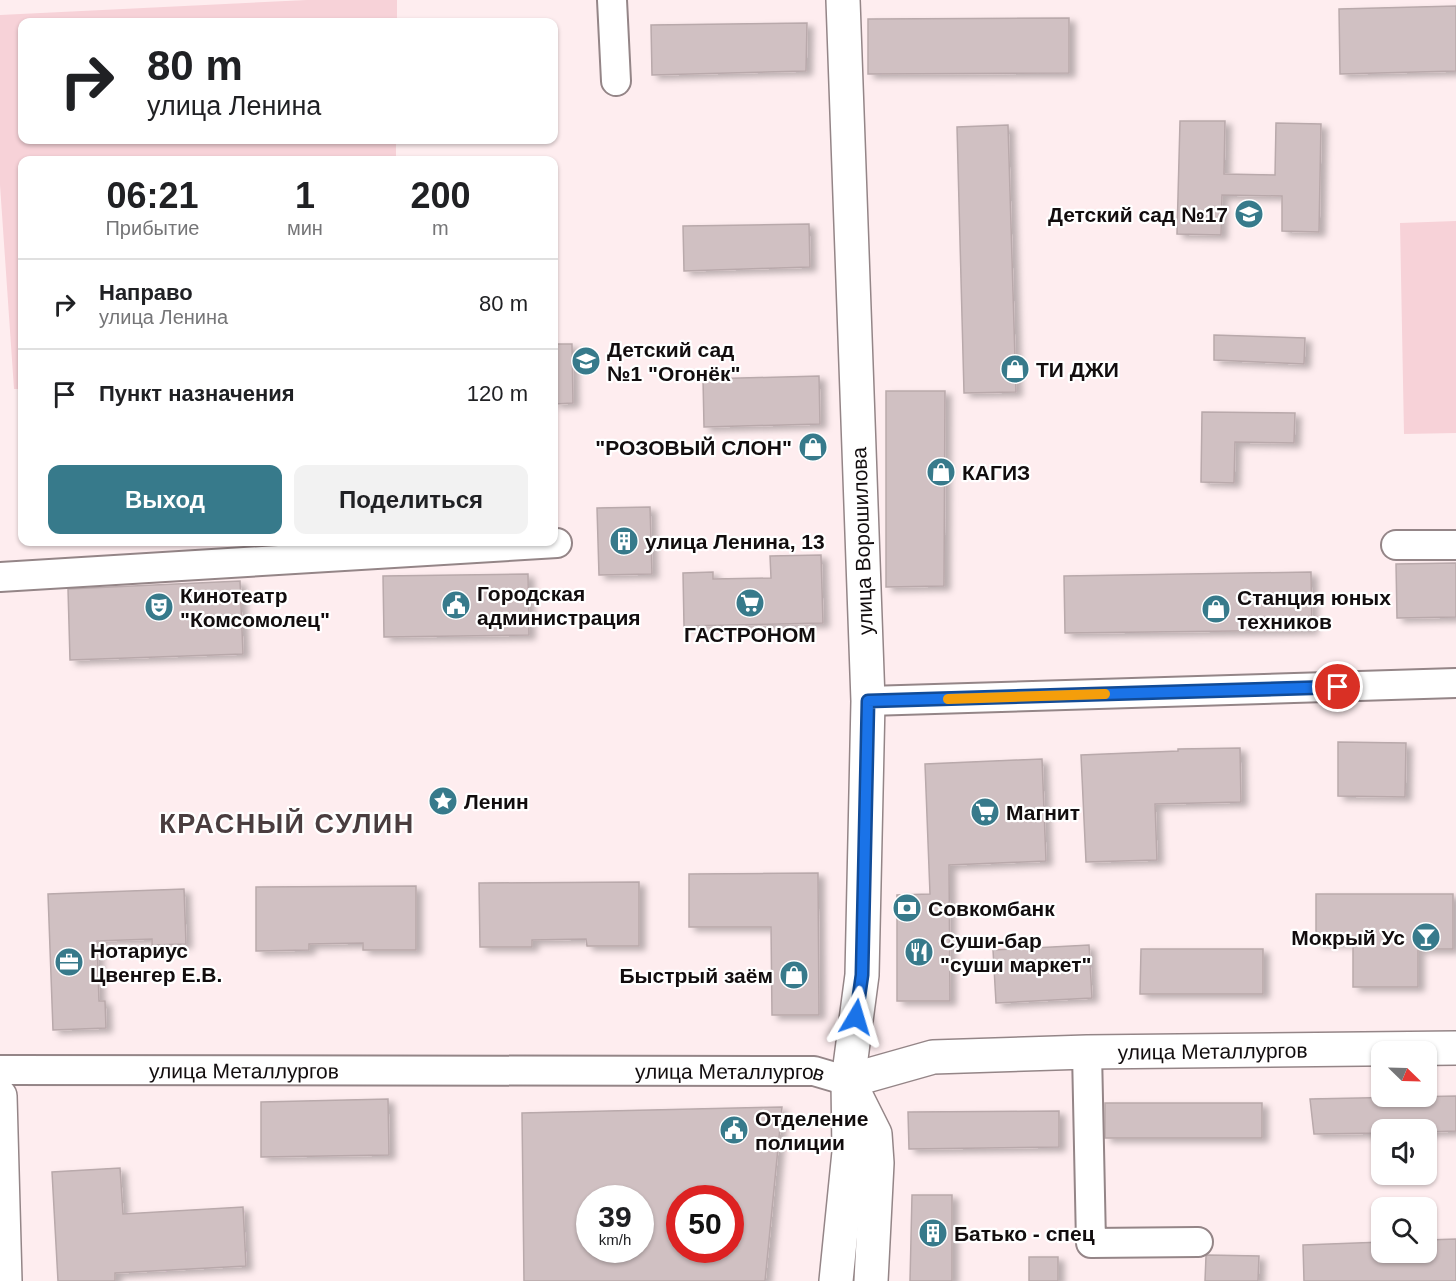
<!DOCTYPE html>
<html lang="ru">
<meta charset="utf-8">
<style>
:root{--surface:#fff;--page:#f2f2f2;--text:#202124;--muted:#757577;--line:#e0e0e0;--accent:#377a8b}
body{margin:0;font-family:Arial,sans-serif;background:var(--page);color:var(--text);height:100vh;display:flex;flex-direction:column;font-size:22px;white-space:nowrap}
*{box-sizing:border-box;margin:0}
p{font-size:20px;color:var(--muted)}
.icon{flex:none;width:33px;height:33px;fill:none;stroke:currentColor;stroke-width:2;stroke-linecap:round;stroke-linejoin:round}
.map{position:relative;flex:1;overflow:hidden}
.side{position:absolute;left:18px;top:156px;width:540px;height:390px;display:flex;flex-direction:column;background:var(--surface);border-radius:12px;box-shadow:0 2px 4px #0004}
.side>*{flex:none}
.guide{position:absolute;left:18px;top:18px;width:540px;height:126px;border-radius:12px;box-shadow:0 2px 4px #0004;background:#fff;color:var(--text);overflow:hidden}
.needle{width:39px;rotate:113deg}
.tools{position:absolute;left:1371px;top:1041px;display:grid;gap:12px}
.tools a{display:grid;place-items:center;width:66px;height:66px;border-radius:12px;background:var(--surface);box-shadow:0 2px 4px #0004;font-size:30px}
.speed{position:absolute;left:576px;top:1185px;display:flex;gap:12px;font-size:30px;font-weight:700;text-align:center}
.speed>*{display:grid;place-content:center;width:78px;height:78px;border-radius:50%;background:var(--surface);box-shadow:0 2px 4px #0004;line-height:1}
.speed small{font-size:15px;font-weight:400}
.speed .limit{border:9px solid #d22;background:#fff;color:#111}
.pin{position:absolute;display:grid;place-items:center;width:51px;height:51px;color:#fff;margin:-26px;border:3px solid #fff;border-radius:50%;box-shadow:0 2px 6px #0007}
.me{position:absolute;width:66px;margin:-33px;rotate:7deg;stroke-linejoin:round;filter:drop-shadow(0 0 4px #0008)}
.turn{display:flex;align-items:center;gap:21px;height:126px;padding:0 30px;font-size:27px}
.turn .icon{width:78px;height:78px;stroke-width:2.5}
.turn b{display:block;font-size:42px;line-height:51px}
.eta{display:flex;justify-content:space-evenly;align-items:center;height:102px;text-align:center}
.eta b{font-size:36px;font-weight:700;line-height:42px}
.action{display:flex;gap:12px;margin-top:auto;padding:12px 30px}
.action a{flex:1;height:69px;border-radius:12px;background:var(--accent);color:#fff;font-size:24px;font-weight:700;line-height:69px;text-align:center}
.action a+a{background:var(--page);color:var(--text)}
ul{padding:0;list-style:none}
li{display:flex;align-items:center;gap:18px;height:90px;padding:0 30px;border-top:2px solid var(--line)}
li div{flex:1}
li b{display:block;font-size:22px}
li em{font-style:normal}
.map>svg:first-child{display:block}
.park{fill:#f7d2d8}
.building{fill:#d0c0c2;stroke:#b9a9ab;stroke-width:1.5;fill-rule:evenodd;filter:url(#shadow)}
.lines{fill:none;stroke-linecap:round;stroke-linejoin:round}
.minor-casing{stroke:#948587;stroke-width:32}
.major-casing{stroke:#948587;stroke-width:36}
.minor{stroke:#fff;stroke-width:28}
.major{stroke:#fff;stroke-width:33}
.route-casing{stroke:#114b97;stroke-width:15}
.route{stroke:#1a73e8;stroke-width:10}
.slow{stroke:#f59e0b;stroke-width:10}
.labels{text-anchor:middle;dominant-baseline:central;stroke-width:4.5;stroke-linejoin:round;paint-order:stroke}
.poi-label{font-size:21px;font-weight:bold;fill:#120d0e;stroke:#fff;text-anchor:start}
.street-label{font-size:21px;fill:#120d0e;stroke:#fff}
.district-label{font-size:27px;font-weight:bold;letter-spacing:1.5px;fill:#4a3d3f;stroke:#fff}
</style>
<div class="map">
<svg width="1456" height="1281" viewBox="0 0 1456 1281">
<defs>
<filter id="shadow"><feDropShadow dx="6" dy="4" stdDeviation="3" flood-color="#0004"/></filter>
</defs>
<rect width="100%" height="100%" fill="#feedef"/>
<path class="park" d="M307,0H397V22H22V140H396V160H22V389H14L0,185V15Z
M1456,221V433L1404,434L1400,223Z
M188,542H514L188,546Z"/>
<path class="building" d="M1456,6V71L1340,74L1339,9Z
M1069,18V73L868,74V19Z
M807,23L806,71L652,75L651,25Z
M1180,121H1225L1224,174L1275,175L1276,123L1321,124L1319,232L1282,231V196L1222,195L1221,235L1177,234Z
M1008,125L1016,392L964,393L957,127Z
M809,224L810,267L684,271L683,226Z
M1214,335L1305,338L1304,364L1214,360Z
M554,344H572L573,403L554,404Z
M819,376L820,424L704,427L703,379Z
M886,391H945L944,586L886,587Z
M1202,412L1295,413L1294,443L1235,442L1234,483L1201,482Z
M650,507L652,574L599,575L597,508Z
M821,555L823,623L684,626L683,573L713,572V579L771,578L770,556Z
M1456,563V617L1397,618L1396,564Z
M1311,572L1312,630L1065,633L1064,576Z
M528,574L529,635L384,637L383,576Z
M240,581L243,654L70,660L68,589Z
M1338,742L1406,743L1405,797L1338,796Z
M1240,748L1241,802L1155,804L1157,860L1086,862L1081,755L1178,751V749Z
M1042,759L1046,861L949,865L950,1001H897V895L930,894L925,764Z
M818,873L819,1015H772L771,927H689V874Z
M639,882V946H587L586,939L532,940V947H480L479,883Z
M416,886V950H363V943L309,944V950L256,951V887Z
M184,889L186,944L152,945V939L97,941L99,1001H105L106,1028L53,1030L48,894Z
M1316,894H1453V949H1418V987H1353V943H1316Z
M1089,945L1092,998L996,1003L993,950Z
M1141,949H1263V994H1140Z
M1456,1096V1131L1426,1132V1130H1382V1133L1314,1134L1310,1099Z
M388,1099L389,1155L261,1157V1102Z
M1105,1103H1262V1138H1105Z
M782,1107L765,1281H524L522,1113ZM590,1198H640V1250H590ZM680,1198H730V1250H680Z
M1059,1111V1147L909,1149L908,1112Z
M120,1168L123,1214L243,1207L246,1266L115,1273V1281H58L52,1172Z
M912,1195H952V1281H910Z
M1456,1239V1281H1304L1303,1245L1382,1242V1252H1426V1240Z
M1208,1255L1259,1256L1258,1281H1205L1206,1256Z
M1029,1257H1058V1281H1029Z"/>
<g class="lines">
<g class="minor-casing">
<g id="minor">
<path d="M612,0L616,81"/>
<path d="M1396,545H1456"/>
<path d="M0,577L557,543"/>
<path d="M868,701L1456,683"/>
<path d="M1087,1052L1091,1243L1198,1242"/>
<path id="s1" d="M0,1070L814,1071L848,1081"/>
</g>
</g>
<g class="major-casing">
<g id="major">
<path id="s2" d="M848,1081L933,1057L1087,1052L1456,1048"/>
<path d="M852,1088L875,1134L877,1163L871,1281"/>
<path d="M0,1096L5,1281"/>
<path d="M836,1281L849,1152L848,1081L862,975L868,701L843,0"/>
</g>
</g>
<use href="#minor" class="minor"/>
<use href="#major" class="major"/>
</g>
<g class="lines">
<g class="route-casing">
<path id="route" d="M856,1017L862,975L868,701L1338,687"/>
</g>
<use href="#route" class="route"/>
<path class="slow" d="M948,699L1105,694"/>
</g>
<defs>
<g id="school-disc" transform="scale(1.5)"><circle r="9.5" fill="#377a8b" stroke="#fff"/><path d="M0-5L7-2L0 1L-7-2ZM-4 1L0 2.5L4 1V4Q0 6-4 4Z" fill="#fff"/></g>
<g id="shop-disc" transform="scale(1.5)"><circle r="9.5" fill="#377a8b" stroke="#fff"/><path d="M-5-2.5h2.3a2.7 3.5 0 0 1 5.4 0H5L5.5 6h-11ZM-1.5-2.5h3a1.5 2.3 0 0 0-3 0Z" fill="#fff"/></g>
<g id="building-disc" transform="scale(1.5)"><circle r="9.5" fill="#377a8b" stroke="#fff"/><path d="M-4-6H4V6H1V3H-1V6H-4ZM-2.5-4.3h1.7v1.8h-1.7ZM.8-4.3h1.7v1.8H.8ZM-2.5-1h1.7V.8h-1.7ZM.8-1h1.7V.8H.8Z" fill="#fff"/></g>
<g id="supermarket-disc" transform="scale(1.5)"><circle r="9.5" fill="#377a8b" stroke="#fff"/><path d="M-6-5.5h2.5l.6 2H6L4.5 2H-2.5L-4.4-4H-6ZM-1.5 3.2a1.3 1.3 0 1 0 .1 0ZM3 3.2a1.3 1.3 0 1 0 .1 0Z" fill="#fff"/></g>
<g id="civic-disc" transform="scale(1.5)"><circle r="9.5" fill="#377a8b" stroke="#fff"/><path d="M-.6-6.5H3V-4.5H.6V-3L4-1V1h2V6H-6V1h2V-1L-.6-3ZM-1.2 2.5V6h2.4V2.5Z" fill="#fff"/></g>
<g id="theatre-disc" transform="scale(1.5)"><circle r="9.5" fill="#377a8b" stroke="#fff"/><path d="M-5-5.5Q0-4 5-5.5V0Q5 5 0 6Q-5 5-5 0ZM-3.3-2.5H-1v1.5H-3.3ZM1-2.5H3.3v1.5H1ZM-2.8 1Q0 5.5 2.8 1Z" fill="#fff"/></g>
<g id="sight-disc" transform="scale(1.5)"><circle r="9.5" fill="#377a8b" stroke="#fff"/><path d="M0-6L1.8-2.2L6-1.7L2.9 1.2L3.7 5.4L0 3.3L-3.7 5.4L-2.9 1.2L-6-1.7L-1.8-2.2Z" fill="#fff"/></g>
<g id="bank-disc" transform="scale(1.5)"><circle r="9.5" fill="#377a8b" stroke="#fff"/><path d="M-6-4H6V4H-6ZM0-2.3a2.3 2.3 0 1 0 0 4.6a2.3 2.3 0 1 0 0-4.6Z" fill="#fff"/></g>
<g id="bar-disc" transform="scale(1.5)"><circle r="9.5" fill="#377a8b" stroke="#fff"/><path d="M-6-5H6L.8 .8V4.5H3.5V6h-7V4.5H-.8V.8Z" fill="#fff"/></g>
<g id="restaurant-disc" transform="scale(1.5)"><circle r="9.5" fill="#377a8b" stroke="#fff"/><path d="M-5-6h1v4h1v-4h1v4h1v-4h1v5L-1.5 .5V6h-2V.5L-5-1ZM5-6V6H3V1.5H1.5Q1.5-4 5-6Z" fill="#fff"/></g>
<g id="office-disc" transform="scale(1.5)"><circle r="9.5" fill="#377a8b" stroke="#fff"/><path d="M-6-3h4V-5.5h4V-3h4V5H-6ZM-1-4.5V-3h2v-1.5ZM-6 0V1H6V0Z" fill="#fff"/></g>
</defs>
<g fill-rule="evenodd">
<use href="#school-disc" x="1249" y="214"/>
<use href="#school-disc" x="586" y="361"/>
<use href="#shop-disc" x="1015" y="369"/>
<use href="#shop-disc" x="813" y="447"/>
<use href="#shop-disc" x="941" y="472"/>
<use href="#building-disc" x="624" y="541"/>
<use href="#supermarket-disc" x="750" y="603"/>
<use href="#civic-disc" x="456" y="605"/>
<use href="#theatre-disc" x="159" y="607"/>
<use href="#shop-disc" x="1216" y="609"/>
<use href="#sight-disc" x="443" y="801"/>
<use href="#supermarket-disc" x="985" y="812"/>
<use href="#bank-disc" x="907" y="908"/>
<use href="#bar-disc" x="1426" y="937"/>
<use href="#restaurant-disc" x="919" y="952"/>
<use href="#office-disc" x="69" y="962"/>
<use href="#shop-disc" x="794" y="975"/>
<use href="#civic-disc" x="734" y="1130"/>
<use href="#building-disc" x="933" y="1233"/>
</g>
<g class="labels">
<g class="poi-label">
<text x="1228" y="214" text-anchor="end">Детский сад №17</text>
<text x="607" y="349">Детский сад<tspan x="607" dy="24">№1 "Огонёк"</tspan></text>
<text x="1036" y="369">ТИ ДЖИ</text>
<text x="792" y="447" text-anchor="end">"РОЗОВЫЙ СЛОН"</text>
<text x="962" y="472">КАГИЗ</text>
<text x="645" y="541">улица Ленина, 13</text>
<text x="477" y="593">Городская<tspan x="477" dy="24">администрация</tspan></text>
<text x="180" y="595">Кинотеатр<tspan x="180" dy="24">"Комсомолец"</tspan></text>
<text x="1237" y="597">Станция юных<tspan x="1237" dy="24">техников</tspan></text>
<text x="750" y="634" text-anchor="middle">ГАСТРОНОМ</text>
<text x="464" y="801">Ленин</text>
<text x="1006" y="812">Магнит</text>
<text x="928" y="908">Совкомбанк</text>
<text x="1405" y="937" text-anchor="end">Мокрый Ус</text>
<text x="940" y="940">Суши-бар<tspan x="940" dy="24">"суши маркет"</tspan></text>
<text x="90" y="950">Нотариус<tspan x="90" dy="24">Цвенгер Е.В.</tspan></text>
<text x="773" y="975" text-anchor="end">Быстрый заём</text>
<text x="755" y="1118">Отделение<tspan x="755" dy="24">полиции</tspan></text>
<text x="954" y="1233">Батько - спец</text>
</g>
<g class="street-label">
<text transform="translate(862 541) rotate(-92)">улица Ворошилова</text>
<text stroke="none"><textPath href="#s2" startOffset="368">улица Металлургов</textPath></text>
<text stroke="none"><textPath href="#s1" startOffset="244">улица Металлургов</textPath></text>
<text stroke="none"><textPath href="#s1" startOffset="730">улица Металлургов</textPath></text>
</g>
<g class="district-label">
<text x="287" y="824">КРАСНЫЙ СУЛИН</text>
</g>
</g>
</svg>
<div class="tools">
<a><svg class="needle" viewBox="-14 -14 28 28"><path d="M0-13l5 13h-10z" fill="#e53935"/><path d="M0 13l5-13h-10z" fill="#757577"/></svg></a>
<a><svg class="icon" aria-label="sound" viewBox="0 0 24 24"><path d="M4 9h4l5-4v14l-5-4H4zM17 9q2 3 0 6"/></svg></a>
<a><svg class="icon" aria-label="search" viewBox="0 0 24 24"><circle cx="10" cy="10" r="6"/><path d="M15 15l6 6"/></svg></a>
</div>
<div class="speed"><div>39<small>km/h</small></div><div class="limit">50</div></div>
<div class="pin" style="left:1338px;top:687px;background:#d93025"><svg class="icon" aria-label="arrive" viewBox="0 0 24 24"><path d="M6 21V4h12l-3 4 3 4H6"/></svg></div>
<svg class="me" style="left:856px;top:1017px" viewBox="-20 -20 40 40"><path d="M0-17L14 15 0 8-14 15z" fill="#1a73e8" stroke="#fff" stroke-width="4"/></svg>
<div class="guide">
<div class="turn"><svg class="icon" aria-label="right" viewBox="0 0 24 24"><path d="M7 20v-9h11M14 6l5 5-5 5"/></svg><div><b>80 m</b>улица Ленина</div></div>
</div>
<section class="side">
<div class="eta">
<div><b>06:21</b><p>Прибытие</p></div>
<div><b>1</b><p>мин</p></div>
<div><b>200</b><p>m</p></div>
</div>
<ul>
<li><svg class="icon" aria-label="right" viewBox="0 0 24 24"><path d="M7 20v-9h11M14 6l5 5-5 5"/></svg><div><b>Направо</b><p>улица Ленина</p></div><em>80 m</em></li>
<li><svg class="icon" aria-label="arrive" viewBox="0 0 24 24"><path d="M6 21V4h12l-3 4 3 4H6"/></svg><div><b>Пункт назначения</b></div><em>120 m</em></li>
</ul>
<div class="action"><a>Выход</a><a>Поделиться</a></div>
</section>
</div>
